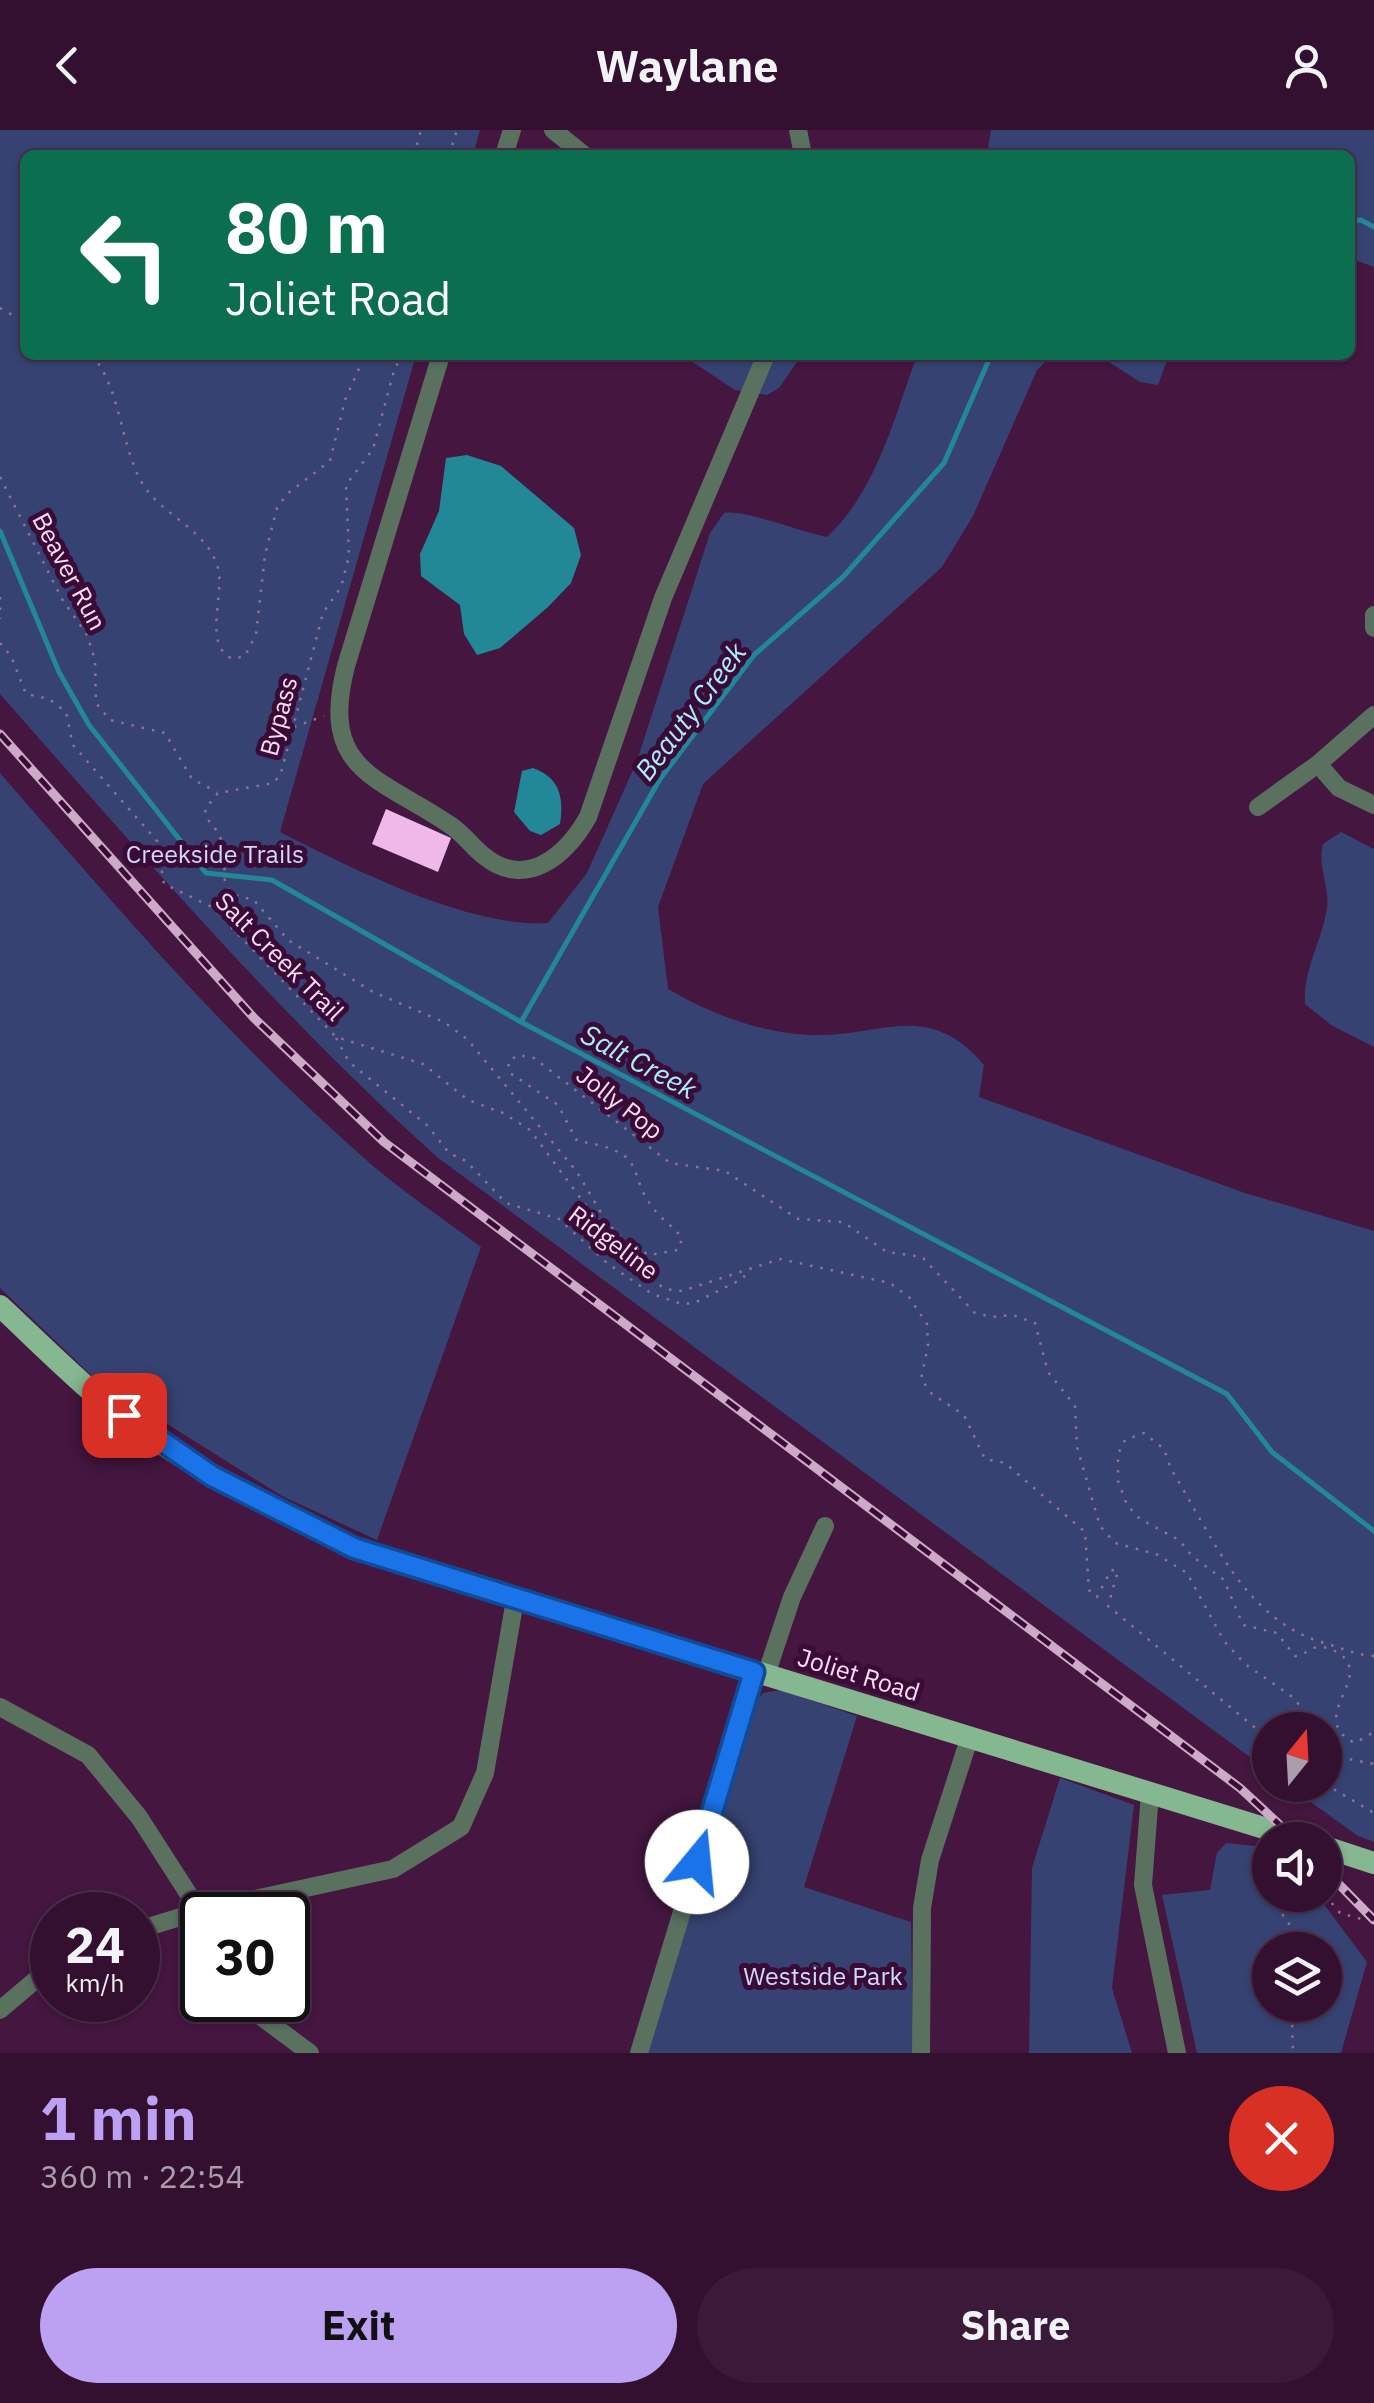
<!DOCTYPE html>
<meta charset="utf-8">
<style>
:root{--surface:#331030;--page:#3b1938;--text:#f1f3f6;--muted:#a99dab;--line:#4e304c;--accent:#bca0f2}
body{margin:0;font-family:"IBM Plex Sans",sans-serif;background:var(--page);color:var(--text);height:100vh;display:flex;flex-direction:column;font-size:38px;white-space:nowrap}
*{box-sizing:border-box;margin:0}
p{font-size:32px;color:var(--muted)}
.icon{flex:none;width:55px;height:55px;fill:none;stroke:currentColor;stroke-width:2;stroke-linecap:round;stroke-linejoin:round}
.map{position:relative;height:1923px;overflow:hidden}
.side{display:flex;flex-direction:column;background:var(--surface);flex:1}
.side>*{flex:none}
.guide{position:absolute;left:20px;top:20px;width:1335px;height:210px;border-radius:15px;box-shadow:0 2px 8px #0004,0 0 0 2px var(--line);background:#0b6e4f;color:#fff;overflow:hidden}
.needle{width:65px;rotate:18deg}
.controls{position:absolute;left:1252px;top:1582px;display:grid;gap:20px}
.controls a{display:grid;place-items:center;width:90px;height:90px;border-radius:50%;background:var(--surface);box-shadow:0 2px 8px #0004,0 0 0 2px var(--line);font-size:50px}
.speed{position:absolute;left:30px;top:1762px;display:flex;gap:20px;font-size:50px;font-weight:700;text-align:center}
.speed>*{display:grid;place-content:center;width:130px;height:130px;border-radius:50%;background:var(--surface);box-shadow:0 2px 8px #0004,0 0 0 2px var(--line);line-height:1}
.speed small{font-size:25px;font-weight:400}
.speed .limit{border:5px solid #111;border-radius:15px;background:#fff;color:#111}
.pin{position:absolute;display:grid;place-items:center;width:85px;height:85px;color:#fff;margin:-42px;border-radius:20px;box-shadow:0 5px 15px #0006}
.me{position:absolute;width:110px;margin:-55px;rotate:17deg;stroke-linejoin:round;filter:drop-shadow(0 0 8px #0008)}
.turn{display:flex;align-items:center;gap:35px;height:210px;padding:0 40px;font-size:45px}
.turn .icon{width:130px;height:130px;stroke-width:2.5}
.turn b{display:block;font-size:70px;line-height:85px}
.round{display:grid;place-items:center;flex:none;width:105px;height:105px;border-radius:52px;background:var(--page)}
.headline{display:flex;align-items:center;justify-content:space-between;height:170px;padding:0 40px}
h1{font-size:60px;font-weight:700;line-height:75px;color:var(--accent)}
.primary-button{display:flex;gap:20px;margin-top:auto;padding:20px 40px}
.primary-button a{flex:1;height:115px;border-radius:60px;background:var(--accent);color:#111;font-size:40px;font-weight:700;line-height:115px;text-align:center}
.primary-button a+a{background:var(--page);color:var(--text)}
header{display:flex;justify-content:space-between;align-items:center;height:130px;padding:0 40px;background:var(--surface);font-size:45px;font-weight:700}
.map>svg:first-child{display:block}
.green{fill:#364372;fill-rule:evenodd}
.water{fill:#228797}
.lines{fill:none;stroke-linecap:round;stroke-linejoin:round}
.stream{stroke:#228797;stroke-width:5}
.building{fill:#f0b8e8}
.path{stroke:#966f91;stroke-width:2.5;stroke-dasharray:2.5 8;stroke-linecap:butt}
.minor{stroke:#59715e;stroke-width:18}
.major{stroke:#85b790;stroke-width:22}
.rail-casing{stroke:#cdabc8;stroke-width:9}
.rail{stroke:#390b36;stroke-width:5;stroke-dasharray:15;stroke-linecap:butt}
.route-casing{stroke:#114b97;stroke-width:25}
.route{stroke:#1a73e8;stroke-width:18}
.labels{text-anchor:middle;dominant-baseline:central;stroke-width:10;stroke-linejoin:round;paint-order:stroke}
.street-label{font-size:25px;fill:#fadcf5;stroke:#390b36}
.park-label{font-size:25px;fill:#ced9fb;stroke:#390b36}
.water-label{font-size:28px;font-style:italic;fill:#a8eefc;stroke:#390b36}
</style>
<header><svg class="icon" aria-label="back" viewBox="0 0 24 24"><path d="M15 5l-7 7 7 7"/></svg>Waylane<svg class="icon" aria-label="person" viewBox="0 0 24 24"><circle cx="12" cy="8" r="4"/><path d="M4 21q1-7 8-7t8 7"/></svg></header>
<div class="map">
<svg width="1374" height="1923" viewBox="0 0 1374 1923">
<rect width="100%" height="100%" fill="#441640"/>
<path class="green" d="M0,0H480L473,25H25V225H416L280,702C351,738 468,798 548,793L587,743L637,631L710,403L724,383C743,379 801,402 827,407C876,362 895,286 917,225H1052L1037,240L973,386L942,437L703,654L658,777L668,859C709,883 758,902 807,905C880,909 926,867 984,935L979,967L1245,1063L1374,1101V1712L1358,1706L1287,1655H1325V1600H1270V1642L437,1027C278,884 141,724 0,564Z
M991,0H1374V137L1350,128V25H987Z
M682,225H802L779,258L767,265L735,260Z
M1098,225H1169L1158,255L1140,252Z
M0,643C118,779 235,916 372,1035C406,1064 445,1090 481,1117L377,1410L282,1366L94,1248L0,1158Z
M1341,702L1374,719V917L1331,895L1305,874C1303,838 1322,812 1327,778C1330,756 1317,737 1323,714Z
M781,1560L857,1586L804,1757L911,1792L913,1923H641L754,1575L763,1563Z
M1060,1648L1134,1675L1112,1858L1132,1923H1029L1032,1738Z
M1226,1713L1255,1716L1270,1724V1765H1317L1367,1832L1341,1923H1197L1162,1765L1210,1760L1217,1723ZM1325,1820V1875H1270V1820Z"/>
<path class="water" d="M467,325L501,336L574,398L581,425L571,453L548,477L500,518L477,525L464,504L460,475L421,446L420,424L439,381L446,328Z
M533,638C560,648 564,667 560,694L541,705L530,701L514,682L522,641Z"/>
<g class="lines">
<path class="stream" d="M1350,91L1361,90L1374,97
M0,401L59,542L89,595L206,743L272,750L521,892L1227,1264L1272,1322L1374,1401
M521,892L660,649L754,525L843,447L944,333L991,225"/>
</g>
<path class="building" d="M386,679L451,708L438,742L372,714Z"/>
<g class="lines">
<path class="path" d="M414,25L421,0
M449,25L457,0
M0,178L25,192
M92,225C121,259 120,314 142,353C162,386 207,399 218,438C225,465 202,516 233,529L245,526L256,504L265,425L277,378L287,364L330,331L345,270L365,225
M404,225L395,237L373,319L346,355L349,426L341,457L323,483L281,643L274,653L218,663L205,679C207,694 215,695 220,707C234,736 207,764 253,769L288,810L373,862L444,892L468,910L577,1042L606,1091L623,1110L649,1125L678,1120L682,1109C675,1097 668,1095 660,1086C620,1044 657,1023 577,1011L558,975L510,943L508,932L518,925L534,928L670,1033L725,1041L798,1089L843,1092L887,1122L922,1127L975,1183L992,1187L1013,1185L1035,1193L1048,1242L1075,1276L1077,1317L1100,1396L1115,1413L1156,1424L1187,1443L1224,1511L1245,1534L1294,1568L1317,1600
M0,347L62,469L87,505L95,530L96,573L110,590L165,603L192,649L217,662
M0,467V489
M0,513L11,526L26,564L49,569L66,582L73,615L157,711L164,754L212,777L336,907L423,934L468,970L503,983L530,1000L599,1093L602,1113L665,1159L682,1161L780,1129L890,1153L909,1167L927,1194L928,1215L921,1249L932,1264L964,1285L985,1329L1005,1333L1085,1402L1089,1460L1097,1467L1111,1440L1118,1441L1108,1476L1270,1610
M294,597L324,586
M336,908L349,932L428,996L449,1023L466,1031L506,1073L559,1089L607,1133L652,1164L682,1174L694,1173L742,1149L751,1138
M1374,1526C1354,1525 1340,1517 1321,1512C1243,1488 1212,1405 1171,1339L1164,1319L1144,1303L1125,1310L1118,1324V1351L1127,1375L1140,1389L1179,1410L1192,1426L1224,1450L1243,1495L1277,1503L1295,1526C1304,1525 1309,1519 1317,1517C1325,1516 1334,1520 1340,1524C1374,1549 1305,1588 1355,1613L1374,1602
M1325,1612L1339,1627L1374,1634
M1325,1654L1374,1683
M1274,1765C1278,1786 1295,1794 1301,1820
M1325,1765L1340,1783L1365,1790
M1286,1875L1292,1890L1293,1923"/>
<path class="minor" d="M553,0L584,25
M798,0L803,25
M504,25L512,0
M441,225L346,536C319,642 378,646 450,695C463,703 472,717 484,726C527,761 567,724 588,687L663,468L766,225
M1374,485V498
M1318,634L1339,658L1374,675
M1258,677L1318,634L1374,585
M766,1545L792,1467L825,1396
M0,1577L88,1625L139,1687L202,1785
M1150,1663L1143,1755L1177,1923
M138,1800L200,1781L393,1739L461,1697L485,1643L515,1470
M253,1870L263,1888L310,1923
M0,1880L52,1836
M639,1923L755,1542
M921,1923L922,1778L930,1730L970,1606"/>
<path class="major" d="M0,1176C30,1204 59,1233 90,1260C168,1327 262,1374 354,1418L1303,1710
M1325,1717L1374,1733"/>
<g class="rail-casing">
<path id="rail" d="M0,604L254,888L384,1012L1240,1658L1296,1710
M1325,1740L1374,1790"/>
</g>
<use href="#rail" class="rail"/>
</g>
<g class="lines">
<g class="route-casing">
<path id="route" d="M124,1285L212,1346L354,1418L754,1542L697,1732"/>
</g>
<use href="#route" class="route"/>
</g>
<g class="labels">
<g class="street-label">
<text transform="translate(70 441) rotate(62)">Beaver Run</text>
<text transform="translate(278 586) rotate(-75)">Bypass</text>
<text transform="translate(280 826) rotate(45)">Salt Creek Trail</text>
<text transform="translate(620 972) rotate(38)">Jolly Pop</text>
<text transform="translate(614 1112) rotate(37)">Ridgeline</text>
<text transform="translate(859 1544) rotate(17)">Joliet Road</text>
</g>
<g class="park-label">
<text x="215" y="723">Creekside Trails</text>
<text x="823" y="1845">Westside Park</text>
</g>
<g class="water-label">
<text transform="translate(690 581) rotate(-53)">Beauty Creek</text>
<text transform="translate(639 931) rotate(28)">Salt Creek</text>
</g>
</g>
</svg>
<div class="controls">
<a><svg class="needle" viewBox="-14 -14 28 28"><path d="M0-13l5 13h-10z" fill="#e53935"/><path d="M0 13l5-13h-10z" fill="#a99dab"/></svg></a>
<a><svg class="icon" aria-label="sound" viewBox="0 0 24 24"><path d="M4 9h4l5-4v14l-5-4H4zM17 9q2 3 0 6"/></svg></a>
<a><svg class="icon" aria-label="layers" viewBox="0 0 24 24"><path d="M12 4l9 5-9 5-9-5zM3 14l9 5 9-5"/></svg></a>
</div>
<div class="speed"><div>24<small>km/h</small></div><div class="limit">30</div></div>
<div class="pin" style="left:124px;top:1285px;background:#d93025"><svg class="icon" aria-label="arrive" viewBox="0 0 24 24"><path d="M6 21V4h12l-3 4 3 4H6"/></svg></div>
<svg class="me" style="left:697px;top:1732px" viewBox="-20 -20 40 40"><circle r="19" fill="#fff"/><path d="M0-13L10 11 0 6-10 11z" fill="#1a73e8"/></svg>
<div class="guide">
<div class="turn"><svg class="icon" aria-label="left" viewBox="0 0 24 24"><path d="M17 20v-9H6M10 6l-5 5 5 5"/></svg><div><b>80 m</b>Joliet Road</div></div>
</div>
</div>
<section class="side">
<div class="headline"><div><h1>1 min</h1><p>360 m · 22:54</p></div><a class="round" style="background:#d93025;color:#fff"><svg class="icon" aria-label="close" viewBox="0 0 24 24"><path d="M6 6l12 12M18 6L6 18"/></svg></a></div>
<div class="primary-button"><a>Exit</a><a>Share</a></div>
</section>
